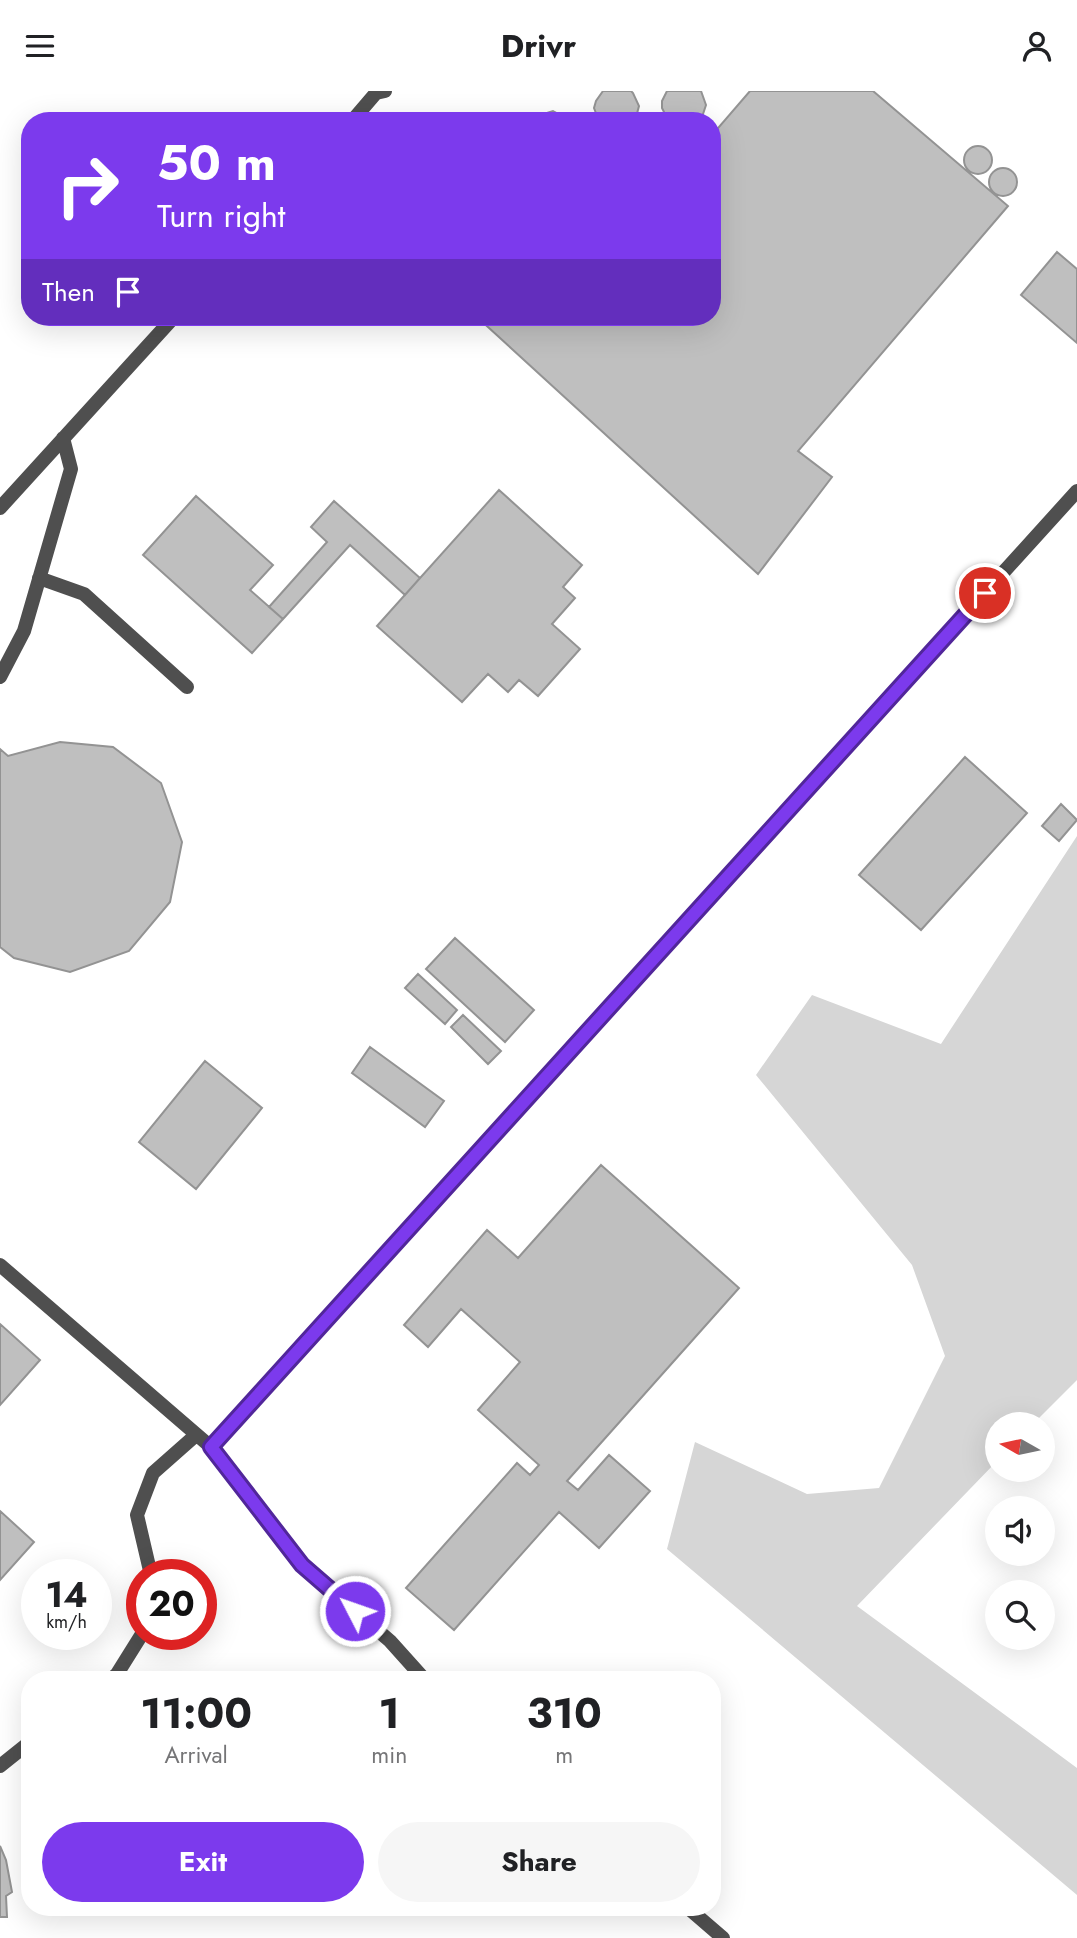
<!DOCTYPE html>
<style>
:root{--surface:#fff;--page:#f6f6f6;--text:#202124;--muted:#757577;--accent:#7c3aed}
body{margin:0;font-family:Jost,sans-serif;background:var(--page);color:var(--text);height:100vh;display:flex;flex-direction:column;font-size:26px;white-space:nowrap}
*{box-sizing:border-box;margin:0}
p{font-size:23px;color:var(--muted)}
.icon{flex:none;width:38px;height:38px;fill:none;stroke:currentColor;stroke-width:2;stroke-linecap:round;stroke-linejoin:round}
.map{position:relative;flex:1;overflow:hidden}
.details{position:absolute;left:21px;top:1580px;width:700px;height:245px;display:flex;flex-direction:column;background:var(--surface);border-radius:28px;box-shadow:0 7px 28px #0002}
.details>*{flex:none}
.hud{position:absolute;left:21px;top:21px;width:700px;height:214px;border-radius:28px;box-shadow:0 7px 28px #0002;background:#7c3aed;color:#fff;overflow:hidden}
.needle{width:46px;rotate:279deg}
.buttons{position:absolute;left:985px;top:1321px;display:grid;gap:14px}
.buttons a{display:grid;place-items:center;width:70px;height:70px;border-radius:50%;background:var(--surface);box-shadow:0 7px 28px #0002;font-size:35px}
.speed{position:absolute;left:21px;top:1468px;display:flex;gap:14px;font-size:35px;font-weight:700;text-align:center}
.speed>*{display:grid;place-content:center;width:91px;height:91px;border-radius:50%;background:var(--surface);box-shadow:0 7px 28px #0002;line-height:1}
.speed small{font-size:18px;font-weight:400}
.speed .limit{border:10px solid #d22;background:#fff;color:#111}
.pin{position:absolute;display:grid;place-items:center;width:60px;height:60px;color:#fff;margin:-30px;border:4px solid #fff;border-radius:50%;box-shadow:0 2px 7px #0007}
.me{position:absolute;width:77px;margin:-38px;rotate:311deg;stroke-linejoin:round;filter:drop-shadow(0 0 5px #0008)}
.turn{display:flex;align-items:center;gap:24px;height:147px;padding:0 21px;font-size:32px}
.turn .icon{width:91px;height:91px;stroke-width:2.5}
.turn b{display:block;font-size:49px;line-height:60px}
.then{display:flex;align-items:center;height:66px;padding:0 21px;background:#0003;gap:14px;font-size:26px}
.eta{display:flex;justify-content:space-evenly;align-items:center;height:119px;text-align:center}
.eta b{font-size:42px;font-weight:700;line-height:49px}
.button{display:flex;gap:14px;margin-top:auto;padding:14px 21px}
.button a{flex:1;height:80px;border-radius:42px;background:var(--accent);color:#fff;font-size:28px;font-weight:700;line-height:80px;text-align:center}
.button a+a{background:var(--page);color:var(--text)}
header{display:flex;justify-content:space-between;align-items:center;height:91px;padding:0 21px;background:var(--surface);font-size:32px;font-weight:700}
.map>svg:first-child{display:block}
.green{fill:#d6d6d6}
.building{fill:#bfbfbf;stroke:#939393;stroke-width:2}
.lines{fill:none;stroke-linecap:round;stroke-linejoin:round}
.service{stroke:#4f4f4f;stroke-width:14}
.route-casing{stroke:#51269a;stroke-width:18}
.route{stroke:#7c3aed;stroke-width:12}
</style>
<header><svg class="icon" aria-label="menu" viewBox="0 0 24 24"><path d="M4 6h16M4 12h16M4 18h16"/></svg>Drivr<svg class="icon" aria-label="person" viewBox="0 0 24 24"><circle cx="12" cy="8" r="4"/><path d="M4 21q1-7 8-7t8 7"/></svg></header>
<div class="map">
<svg width="1077" height="1847" viewBox="0 0 1077 1847">
<rect width="100%" height="100%" fill="#fff"/>
<path class="green" d="M1077,745V1289L1033,1333L998,1334L997,1370L857,1515L1077,1677V1804L667,1458L695,1351L807,1403L879,1397L945,1265L912,1174L756,984L812,904L941,953Z"/>
<path class="building" d="M603,0H631L633,2L639,15L635,30H599L594,17L596,10Z
M667,0H701L706,14L701,29H668L662,17V10Z
M750,0H873L1008,115L798,360L832,386L758,483L477,226H712V44Z
M553,20L562,25L566,30H537L543,23Z
M964 69a14 14 0 1 1 28 0a14 14 0 1 1-28 0Z
M989 91a14 14 0 1 1 28 0a14 14 0 1 1-28 0Z
M1057,161L1077,178V252L1021,204Z
M499,399L582,474L563,496L575,507L552,533L580,558L538,605L519,589L508,601L488,583L462,611L377,535Z
M196,405L273,474L250,499L283,528L252,562L143,464Z
M334,410L420,487L405,504L350,454L283,528L269,516L327,451L311,436Z
M60,651L113,656L161,692L182,751L170,811L129,860L70,881L14,867L0,856V658L8,665Z
M965,666L1027,722L921,839L859,784Z
M1061,713L1077,729L1059,750L1042,735Z
M455,847L534,919L505,951L426,878Z
M418,883L457,919L445,933L405,897Z
M463,924L501,960L488,973L451,936Z
M370,956L444,1010L425,1036L352,982Z
M205,970L262,1017L196,1098L139,1051Z
M601,1074L739,1197L567,1390L578,1399L609,1364L650,1400L599,1457L559,1421L454,1539L406,1497L517,1372L530,1384L539,1374L478,1319L520,1271L461,1218L428,1256L404,1234L487,1139L518,1167Z
M0,1233L40,1269L0,1314Z
M0,1420L34,1451L0,1489Z
M0,1755L6,1769L12,1801L6,1805L7,1826H0Z"/>
<g class="lines">
<path class="service" d="M352,30L376,2L385,0
M0,417L174,226
M39,487L84,503L187,596
M0,586L24,540L71,378L63,347
M0,1174L211,1356L302,1474L390,1550L425,1589
M211,1356L1077,400
M151,1484L137,1424L153,1382L196,1344
M110,1589L117,1583L142,1543
M0,1675L30,1651
M687,1816L723,1847"/>
</g>
<g class="lines">
<g class="route-casing">
<path id="route" d="M355,1520L302,1474L211,1356L985,502"/>
</g>
<use href="#route" class="route"/>
</g>
</svg>
<div class="buttons">
<a><svg class="needle" viewBox="-14 -14 28 28"><path d="M0-13l5 13h-10z" fill="#e53935"/><path d="M0 13l5-13h-10z" fill="#757577"/></svg></a>
<a><svg class="icon" aria-label="sound" viewBox="0 0 24 24"><path d="M4 9h4l5-4v14l-5-4H4zM17 9q2 3 0 6"/></svg></a>
<a><svg class="icon" aria-label="search" viewBox="0 0 24 24"><circle cx="10" cy="10" r="6"/><path d="M15 15l6 6"/></svg></a>
</div>
<div class="speed"><div>14<small>km/h</small></div><div class="limit">20</div></div>
<div class="pin" style="left:985px;top:502px;background:#d93025"><svg class="icon" aria-label="arrive" viewBox="0 0 24 24"><path d="M6 21V4h12l-3 4 3 4H6"/></svg></div>
<svg class="me" style="left:355px;top:1520px" viewBox="-20 -20 40 40"><circle r="17" fill="#7c3aed" stroke="#fff" stroke-width="3"/><path d="M0-11L8 9 0 5-8 9z" fill="#fff"/></svg>
<div class="hud">
<div class="turn"><svg class="icon" aria-label="right" viewBox="0 0 24 24"><path d="M7 20v-9h11M14 6l5 5-5 5"/></svg><div><b>50 m</b>Turn right</div></div>
<div class="then">Then<svg class="icon" aria-label="arrive" viewBox="0 0 24 24"><path d="M6 21V4h12l-3 4 3 4H6"/></svg></div>
</div>
<section class="details">
<div class="eta">
<div><b>11:00</b><p>Arrival</p></div>
<div><b>1</b><p>min</p></div>
<div><b>310</b><p>m</p></div>
</div>
<div class="button"><a>Exit</a><a>Share</a></div>
</section>
</div>
